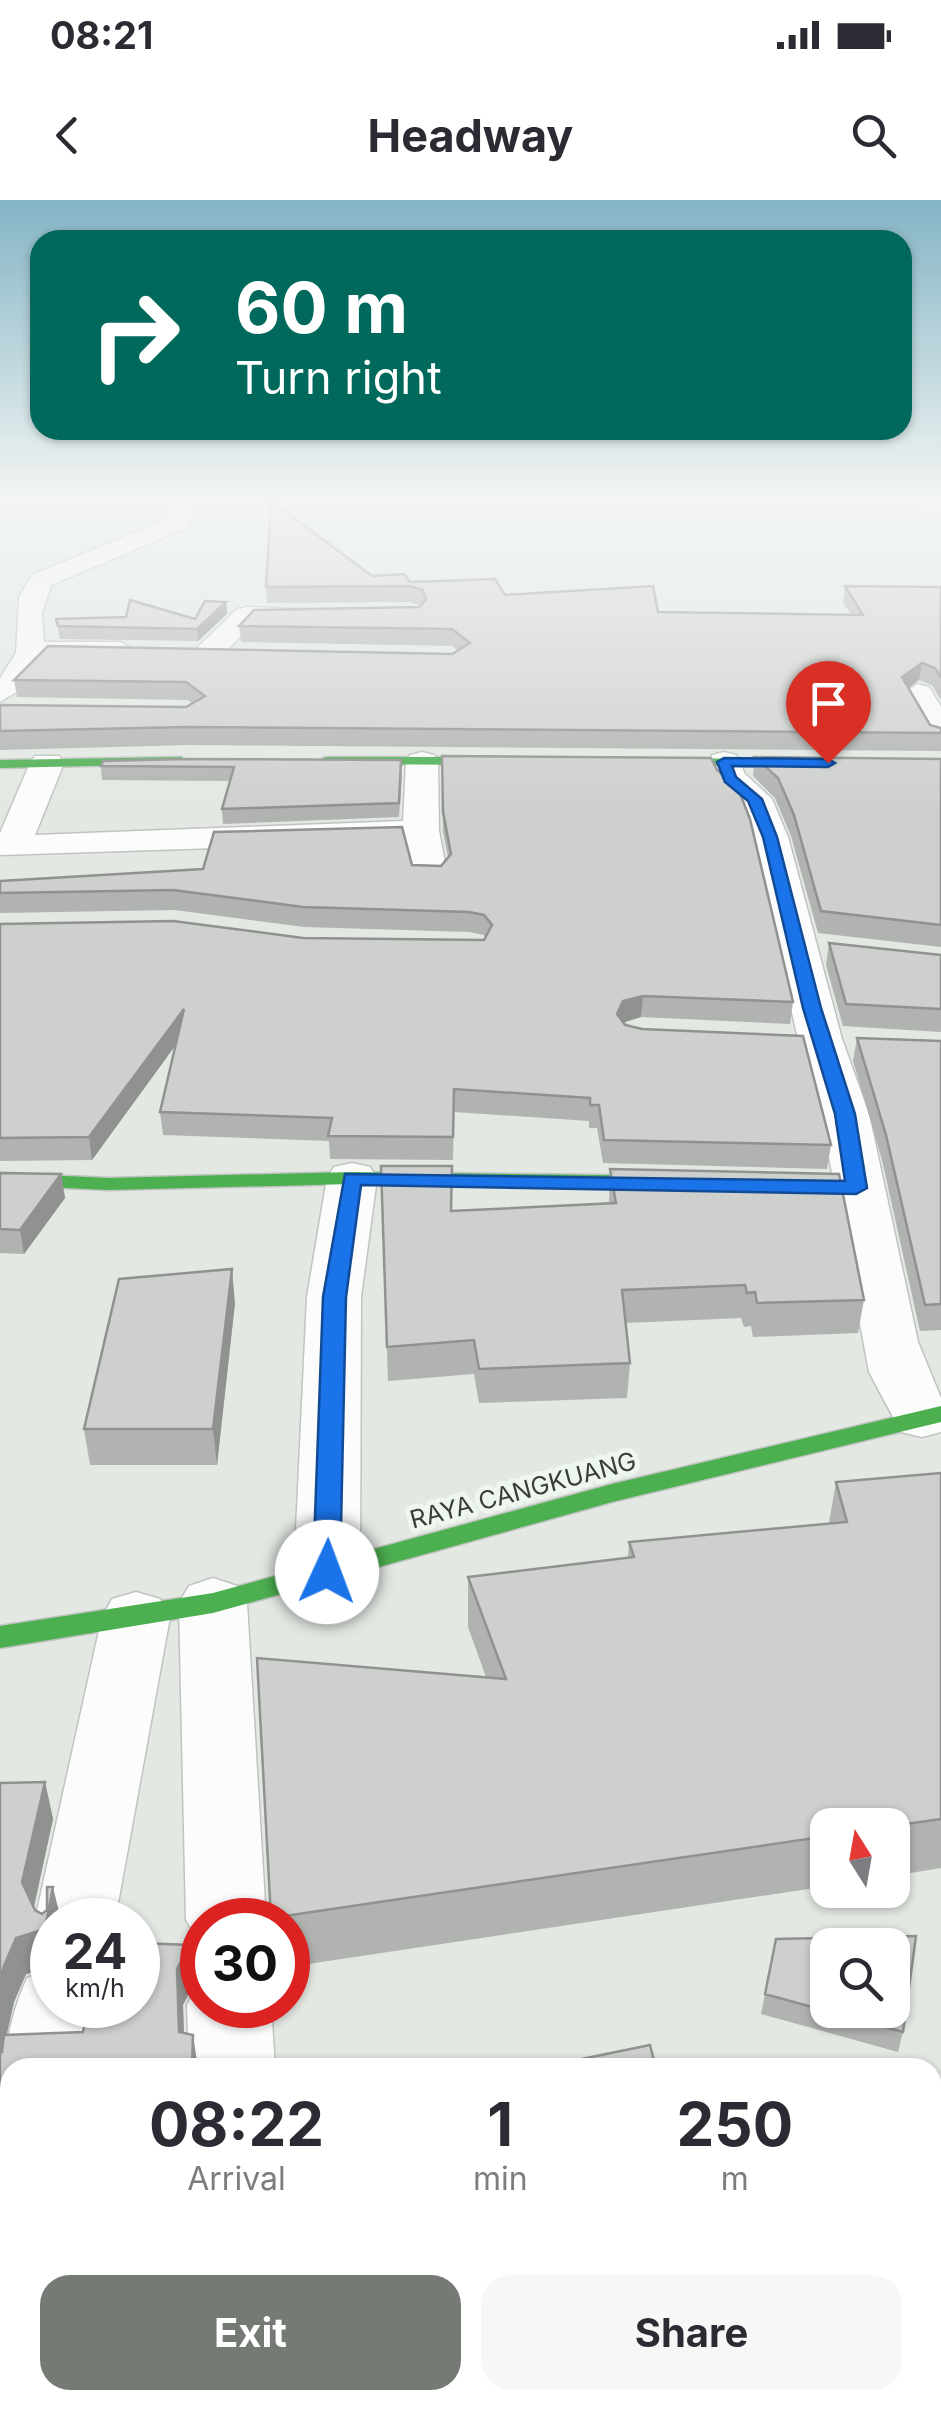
<!DOCTYPE html>
<style>
:root{--surface:#fff;--page:#f7f7f7;--text:#2b2b33;--muted:#7c7c81;--accent:#757a75}
body{margin:0;font-family:Inter,sans-serif;background:var(--page);color:var(--text);height:100vh;display:flex;flex-direction:column;font-size:38px;white-space:nowrap}
*{box-sizing:border-box;margin:0}
p{font-size:32px;color:var(--muted)}
.icon{flex:none;width:55px;height:55px;fill:none;stroke:currentColor;stroke-width:2;stroke-linecap:round;stroke-linejoin:round}
.map{position:relative;flex:1;overflow:hidden}
.drawer{position:absolute;left:0px;top:1858px;width:942px;height:352px;display:flex;flex-direction:column;background:var(--surface);border-radius:30px 30px 0 0;box-shadow:0 2px 8px #0004}
.drawer>*{flex:none}
.guide{position:absolute;left:30px;top:30px;width:882px;height:210px;border-radius:30px;box-shadow:0 2px 8px #0004;background:#00695c;color:#fff;overflow:hidden}
.needle{width:65px;rotate:349deg}
.tools{position:absolute;left:810px;top:1608px;display:grid;gap:20px}
.tools a{display:grid;place-items:center;width:100px;height:100px;border-radius:20px;background:var(--surface);box-shadow:0 2px 8px #0004;font-size:50px}
.speed{position:absolute;left:30px;top:1698px;display:flex;gap:20px;font-size:50px;font-weight:700;text-align:center}
.speed>*{display:grid;place-content:center;width:130px;height:130px;border-radius:50%;background:var(--surface);box-shadow:0 2px 8px #0004;line-height:1}
.speed small{font-size:25px;font-weight:400}
.speed .limit{border:15px solid #d22;background:#fff;color:#111}
.pin{position:absolute;display:grid;place-items:center;width:85px;height:85px;color:#fff;margin:-102px -42px;border-radius:50% 50% 50% 0;rotate:-45deg;box-shadow:0 0 10px #0007}
.pin .icon{rotate:45deg}
.me{position:absolute;width:110px;margin:-55px;rotate:2deg;stroke-linejoin:round;filter:drop-shadow(0 0 8px #0008)}
.turn{display:flex;align-items:center;gap:35px;height:210px;padding:0 40px;font-size:45px}
.turn .icon{width:130px;height:130px;stroke-width:2.5}
.turn b{display:block;font-size:70px;line-height:85px}
.eta{display:flex;justify-content:space-evenly;align-items:center;height:170px;text-align:center}
.eta b{font-size:60px;font-weight:700;line-height:70px}
.cta{display:flex;gap:20px;margin-top:auto;padding:20px 40px}
.cta a{flex:1;height:115px;border-radius:30px;background:var(--accent);color:#fff;font-size:40px;font-weight:700;line-height:115px;text-align:center}
.cta a+a{background:var(--page);color:var(--text)}
.status{display:flex;justify-content:space-between;align-items:center;height:70px;padding:0 50px;background:var(--surface);direction:ltr}
.status svg{height:28px;fill:currentColor}
header{display:flex;justify-content:space-between;align-items:center;height:130px;padding:0 40px;background:var(--surface);font-size:45px;font-weight:700}
.map>svg:first-child{display:block}
.lines{fill:none;stroke-linecap:round;stroke-linejoin:round}
.street-casing{stroke:#c0c4c0;stroke-width:3}
.fast-casing{stroke:#c0c4c0;stroke-width:3}
.street{fill:#fbfcfb;fill-rule:evenodd}
.fast{fill:#4caf50;fill-rule:evenodd}
.wall{fill:#b0b3b0}
.shaded-wall{fill:#909290}
.building{fill:#cdd0cd;stroke:#909290;stroke-width:2.5;fill-rule:evenodd}
.route{fill:#1a73e8;stroke:#114b97;stroke-width:2.5}
.labels{text-anchor:middle;dominant-baseline:central;stroke-width:10;stroke-linejoin:round;paint-order:stroke}
.street-label{font-size:25px;fill:#3a3e3a;stroke:#eef7ee}
</style>
<div class="status"><b>08:21</b><svg viewBox="0 0 49 12"><path d="M0 12V9h3v3zM5 12V6h3v6zM10 12V3h3v9zM15 12V0h3v12zM26 1h20v11H26zM47 4h2v5h-2z"/></svg></div>
<header><svg class="icon" aria-label="back" viewBox="0 0 24 24"><path d="M15 5l-7 7 7 7"/></svg>Headway<svg class="icon" aria-label="search" viewBox="0 0 24 24"><circle cx="10" cy="10" r="6"/><path d="M15 15l6 6"/></svg></header>
<div class="map">
<svg width="941" height="2209" viewBox="0 0 941 2209">
<rect width="100%" height="100%" fill="#e3e8e3"/>
<g class="lines">
<g class="street-casing">
<path id="street" d="M174,298H196V312L184,329L51,385L42,413L44,442H121L135,451L131,457L43,459L28,485L0,502V478L16,453L19,397L32,375L168,319Z
M879,298H941V312L890,305Z
M247,407L323,410L337,418L323,426L254,423L218,459H198L194,453L198,447L237,409Z
M918,484L929,487L941,507V545L930,542L903,493Z
M422,552L434,555L438,562L439,631L446,668L440,676H414L405,642L0,655V633L30,563L35,556H59L64,563L35,635L403,621L406,562L410,555Z
M724,552L736,555L745,574L772,599L788,637L842,839L869,914L918,1142L941,1198V1232L922,1237L901,1232L869,1172L821,914L798,839L752,637L739,604L718,586L708,562L712,555Z
M352,963L370,967L377,978L361,1097L360,1372L350,1389L327,1396L304,1389L294,1372L307,1097L327,978L334,967Z
M213,1378L237,1386L247,1403L266,1720H202V1746L186,1720L179,1403L189,1386Z
M136,1392L160,1399L170,1417L115,1720H52V1747L47,1745L35,1720L102,1417L112,1399Z
M52,1769V1805H99L88,1868H10V1886C0,1853 13,1810 27,1778Z
M202,1777V1805H271L275,1868H189L187,1805Z
M10,1993V2131L0,2135V1997Z
M196,2200H296V2209H196Z"/>
</g>
<g class="fast-casing">
<path id="fast" d="M182,557V563L177,564L0,568V560Z
M328,557H517L524,561L517,565L323,564V558Z
M633,558L941,560V568L638,565L633,564Z
M352,972L683,976L693,982L683,988L352,984L109,990L0,985V973L109,978Z
M769,979L856,982L866,988L856,994L762,989L759,985Z
M941,1206V1222L612,1302L213,1413L0,1448V1426L213,1393L612,1284Z"/>
</g>
<use href="#street" class="street"/>
<use href="#fast" class="fast"/>
</g>
<path class="wall" d="M372,376L505,395L658,412L851,415L843,402L845,386L941,387V500L932,485L919,480L909,488L930,525L941,528V551L189,545L0,550V505L186,507L193,504L188,500L17,497L14,480L452,454L458,451L452,446L241,442L239,426L420,407L421,406L410,402L267,403L266,387Z
M226,402L227,414L198,441L60,439L56,419H195Z
M442,556L793,802L790,824L641,817L624,822L831,945L827,969L603,963L597,928H589V921L454,912L453,960L330,959L329,941L163,935L160,912L175,845L92,960L0,961V724L303,738L484,740L485,737L484,735L469,732L304,727L175,710L0,713V681L412,665L441,666L448,657L443,631Z
M755,557L941,559V747L818,733L791,636L775,598L753,576Z
M103,561L402,574L399,617L223,624L222,609L230,581L102,580L101,566Z
M829,743L941,755V832L843,826L826,765Z
M857,838L941,841V1130L920,1131L882,960L853,861Z
M381,966L452,1011L609,1003L610,969L864,1100L858,1133L753,1137L751,1126L744,1127L741,1118L625,1123L630,1163L627,1198L479,1203L474,1174L388,1181Z
M0,973L61,974L65,998L24,1054L0,1053Z
M235,1103L217,1265H90L84,1229Z
M941,1273V1668L892,1676V1625H828V1686L288,1767V1720H271V1718L486,1477L468,1427V1377L628,1358L629,1342L829,1323L836,1282Z
M45,1582L53,1619L34,1708L52,1720V1788L48,1768L26,1774L14,1802L6,1835L83,1832L190,1745L195,1781L183,1805L184,1833L10,1868V1954H0V1583Z
M776,1739L903,1832L898,1852L761,1814Z
M370,2200H742L740,2209H370Z"/>
<path class="shaded-wall" d="M226,402L227,414L198,441L197,429Z
M922,463L919,480L900,495L902,477Z
M643,796L641,817L622,823L617,814L623,801Z
M184,809L186,831L92,960L89,937Z
M61,974L65,998L24,1054L20,1030Z
M232,1069L235,1103L217,1265L213,1229Z
M45,1582L53,1619L31,1719L22,1682Z
M53,1687L61,1720H52V1765H47L48,1768L26,1774L14,1802L0,1865V1781L4,1766L16,1738L45,1729Z
M190,1745L195,1781L183,1805L185,1868L179,1832L177,1769Z
M193,1835L198,1868H192Z
M10,1897V1934L6,1918Z"/>
<path class="building" d="M271,301L372,376L404,374L410,382L495,379L505,395L653,386L658,412L863,415L845,386L941,387V477L935,468L922,463L902,477L930,525L941,528V533L187,527L0,531V505L186,507L205,496L186,482L14,480L48,446L452,454L470,443L452,429L239,426L254,410L420,407L426,399L423,390L410,386L266,387Z
M130,400L195,419L205,401L226,402L197,429L58,426L56,419L126,417Z
M442,556L711,558L717,570L738,588L750,619L793,802L643,796L623,801L617,814L625,825L642,829L803,836L831,945L604,940L599,905H590V898L454,889L453,937L328,936L332,918L160,912L184,809L89,937L0,938V724L173,721L303,738L484,740L492,725L484,715L469,712L303,707L173,690L0,693V681L203,669L214,632L402,627L412,665L441,666L451,654L443,612Z
M755,557L941,559V725L821,711L794,615L778,578Z
M188,559L401,560L399,603L222,609L234,567L101,566L103,561Z
M829,743L941,755V809L846,804Z
M857,838L941,841V1104L925,1105L886,935Z
M381,966H452L451,1011L616,1003L610,969L839,974L864,1100L757,1103L755,1092L747,1093L745,1085L622,1090L630,1163L479,1169L474,1140L387,1147Z
M0,973L61,974L20,1030L0,1029Z
M232,1069L213,1229H84L119,1079Z
M941,1273V1619L892,1626L828,1625V1636L271,1718L257,1458L506,1479L468,1377L634,1357L629,1342L847,1322L836,1282Z
M45,1582L22,1682L35,1710L42,1714L47,1710V1687H53L45,1729L16,1738L4,1766L0,1781V1583Z
M916,1736L903,1832L765,1794L776,1739ZM828,1745H892V1810H828Z
M47,1739L52,1740V1765H47Z
M138,1743L190,1745L177,1769L179,1832L193,1835L192,1868H10V1897L6,1918H0V1852H2L4,1835L83,1832L88,1805H138Z
M650,1845L656,1868H538Z
M370,2200H671L619,2209H370Z"/>
<linearGradient id="sky" x2="0" y2="1"><stop stop-color="#84b4c5"/><stop offset="0.49" stop-color="#f2f5f2"/><stop offset="1" stop-color="#f2f5f2" stop-opacity="0"/></linearGradient>
<rect width="941" height="607" fill="url(#sky)"/>
<path class="route" d="M724,558L828,559L835,563L828,567L732,566L736,577L762,599L777,637L821,808L855,914L867,988L856,994L361,985L346,1097L340,1372L336,1379H317L313,1372L323,1097L345,974L845,981L835,914L803,808L763,637L748,601L725,582L717,562Z"/>
<g class="labels">
<g class="street-label">
<text transform="translate(523 1290) rotate(-15)">RAYA CANGKUANG</text>
</g>
</g>
</svg>
<div class="tools">
<a><svg class="needle" viewBox="-14 -14 28 28"><path d="M0-13l5 13h-10z" fill="#e53935"/><path d="M0 13l5-13h-10z" fill="#7c7c81"/></svg></a>
<a><svg class="icon" aria-label="search" viewBox="0 0 24 24"><circle cx="10" cy="10" r="6"/><path d="M15 15l6 6"/></svg></a>
</div>
<div class="speed"><div>24<small>km/h</small></div><div class="limit">30</div></div>
<div class="pin" style="left:828px;top:563px;background:#d93025"><svg class="icon" aria-label="arrive" viewBox="0 0 24 24"><path d="M6 21V4h12l-3 4 3 4H6"/></svg></div>
<svg class="me" style="left:327px;top:1372px" viewBox="-20 -20 40 40"><circle r="19" fill="#fff"/><path d="M0-13L10 11 0 6-10 11z" fill="#1a73e8"/></svg>
<div class="guide">
<div class="turn"><svg class="icon" aria-label="right" viewBox="0 0 24 24"><path d="M7 20v-9h11M14 6l5 5-5 5"/></svg><div><b>60 m</b>Turn right</div></div>
</div>
<section class="drawer">
<div class="eta">
<div><b>08:22</b><p>Arrival</p></div>
<div><b>1</b><p>min</p></div>
<div><b>250</b><p>m</p></div>
</div>
<div class="cta"><a>Exit</a><a>Share</a></div>
</section>
</div>
